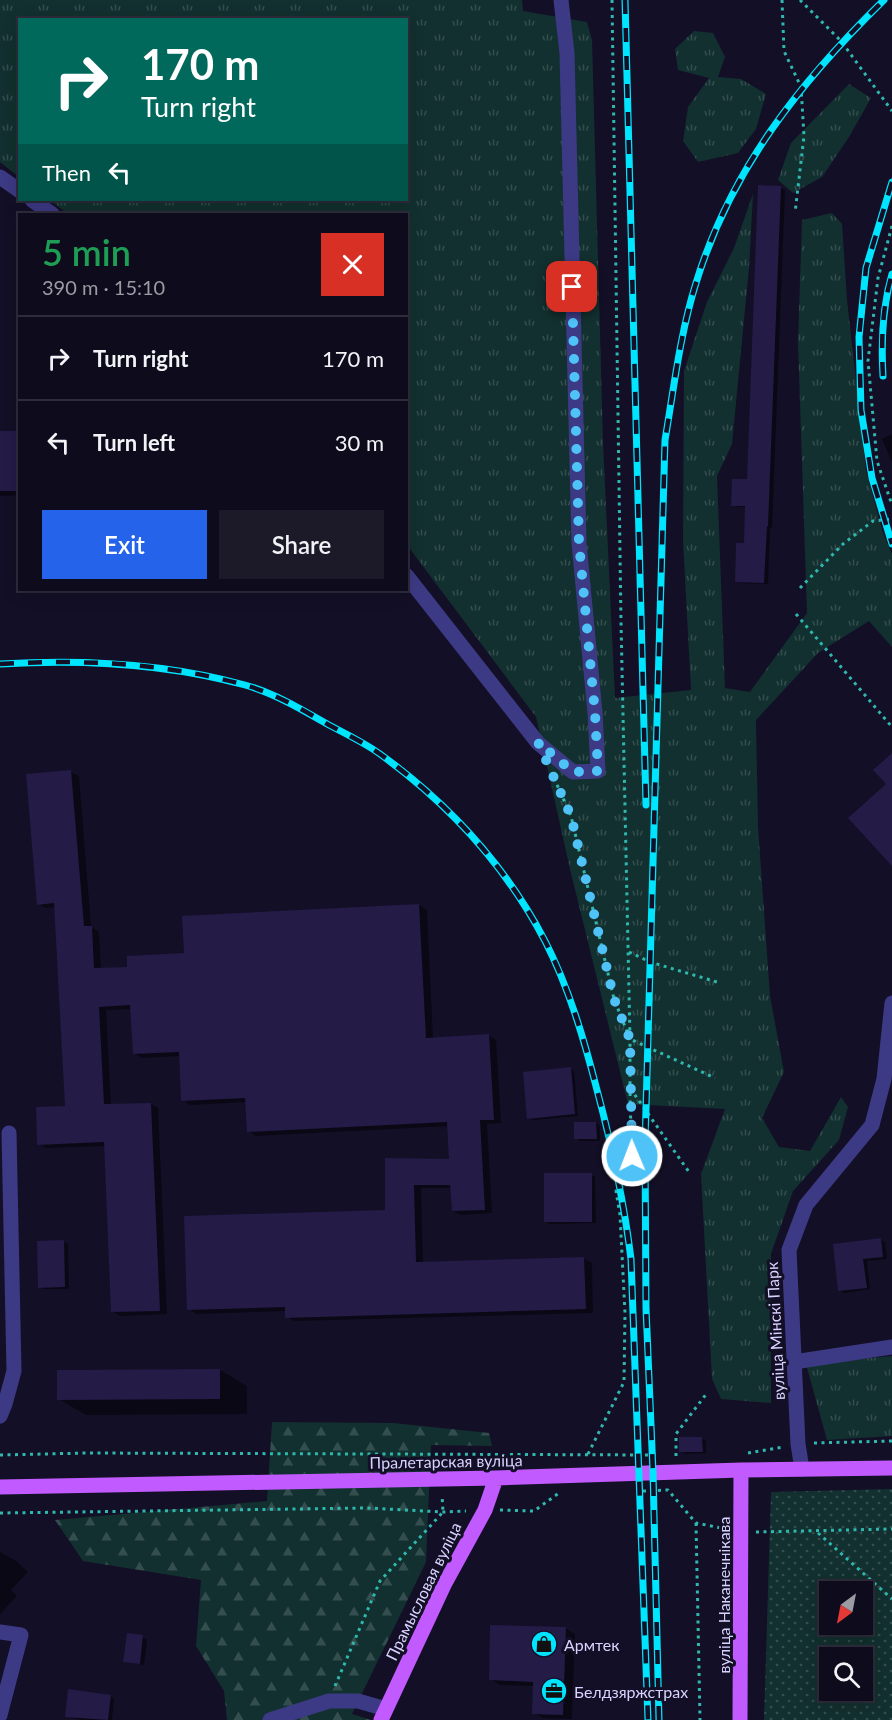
<!DOCTYPE html>
<meta charset="utf-8">
<style>
:root{--surface:#0e0b1c;--page:#1c1929;--text:#f1f3f6;--muted:#9b9ba3;--line:#2e2b3b;--accent:#2563eb}
body{margin:0;font-family:Lato,sans-serif;background:var(--page);color:var(--text);height:100vh;display:flex;flex-direction:column;font-size:22px;white-space:nowrap}
*{box-sizing:border-box;margin:0}
p{font-size:20px;color:var(--muted)}
.icon{flex:none;width:33px;height:33px;fill:none;stroke:currentColor;stroke-width:2;stroke-linecap:round;stroke-linejoin:round}
.map{position:relative;flex:1;overflow:hidden}
.sheet{position:absolute;left:18px;top:213px;width:390px;height:378px;display:flex;flex-direction:column;background:var(--surface);border-radius:0px;box-shadow:0 3px 15px #0003,0 0 0 2px var(--line)}
.sheet>*{flex:none}
.banner{position:absolute;left:18px;top:18px;width:390px;height:183px;border-radius:0px;box-shadow:0 3px 15px #0003,0 0 0 2px var(--line);background:#00695c;color:#fff;overflow:hidden}
.needle{width:39px;rotate:212deg}
.controls{position:absolute;left:819px;top:1581px;display:grid;gap:12px}
.controls a{display:grid;place-items:center;width:54px;height:54px;border-radius:0px;background:var(--surface);box-shadow:0 3px 15px #0003,0 0 0 2px var(--line);font-size:30px}
.pin{position:absolute;display:grid;place-items:center;width:51px;height:51px;color:#fff;margin:-26px;border-radius:12px;box-shadow:0 3px 9px #0006}
.me{position:absolute;width:66px;margin:-33px;rotate:359deg;stroke-linejoin:round;filter:drop-shadow(0 0 4px #0008)}
.turn{display:flex;align-items:center;gap:21px;height:126px;padding:0 24px;font-size:27px}
.turn .icon{width:78px;height:78px;stroke-width:2.5}
.turn b{display:block;font-size:42px;line-height:51px}
.then{display:flex;align-items:center;height:57px;padding:0 24px;background:#0003;gap:12px;font-size:22px}
.round{display:grid;place-items:center;flex:none;width:63px;height:63px;border-radius:0px;background:var(--page)}
.summary{display:flex;align-items:center;justify-content:space-between;height:102px;padding:0 24px}
h1{font-size:36px;font-weight:600;line-height:45px;color:#1e9e55}
.cta{display:flex;gap:12px;margin-top:auto;padding:12px 24px}
.cta a{flex:1;height:69px;border-radius:0px;background:var(--accent);color:#fff;font-size:24px;font-weight:600;line-height:69px;text-align:center}
.cta a+a{background:var(--page);color:var(--text)}
ul{padding:0;list-style:none}
li{display:flex;align-items:center;gap:18px;height:84px;padding:0 24px;border-top:2px solid var(--line)}
li div{flex:1}
li b{display:block;font-size:22px}
li em{font-style:normal}
.map>svg:first-child{display:block}
.grass{fill:url(#grass-tufts)}
.forest{fill:url(#forest-firs)}
.park{fill:url(#park-dots);fill-rule:evenodd}
.shadow{fill:#0007}
.building{fill:#241b47}
.lines{fill:none;stroke-linecap:round;stroke-linejoin:round}
.path{stroke:#2fb8b0;stroke-width:3;stroke-dasharray:3 4.5;stroke-linecap:butt}
.minor{stroke:#3d3a85;stroke-width:15}
.major{stroke:#c25bff;stroke-width:15}
.rail-casing{stroke:#00e5ff;stroke-width:7}
.rail{stroke:#130f26;stroke-width:4.5;stroke-dasharray:14;stroke-linecap:butt}
.route{stroke:#4fc3f7;stroke-width:10;stroke-dasharray:0 18}
.labels{text-anchor:middle;dominant-baseline:central;stroke-width:6;stroke-linejoin:round;paint-order:stroke}
.street-label{font-size:16px;fill:#d9d4ff;stroke:#130f26}
.poi-label{font-size:16px;fill:#d9d4ff;stroke:#130f26;text-anchor:start}
</style>
<div class="map">
<svg width="892" height="1720" viewBox="0 0 892 1720">
<defs>
<pattern id="grass-tufts" width="24" height="20" patternUnits="userSpaceOnUse" patternTransform="scale(1.5)"><rect width="24" height="20" fill="#12302f"/><path d="M3 7l-1-3M5 7V3M7 7l1-3M15 17l-1-3M17 17v-4M19 17l1-3" fill="none" stroke="#344d4e"/></pattern>
<pattern id="forest-firs" width="22" height="20" patternUnits="userSpaceOnUse" patternTransform="scale(1.5)"><rect width="22" height="20" fill="#12302f"/><path d="M5 1l3.5 6h-7zM16 11l3.5 6h-7z" fill="#344d4e"/></pattern>
<pattern id="park-dots" width="8" height="8" patternUnits="userSpaceOnUse" patternTransform="scale(1.5)"><rect width="8" height="8" fill="#12302f"/><path d="M2 2h.1M6 6h.1" fill="none" stroke="#344d4e" stroke-width="1.8" stroke-linecap="round"/></pattern>
</defs>
<rect width="100%" height="100%" fill="#130f26"/>
<path class="grass" d="M0,0H522L523,11L587,22L592,40L603,444L615,698L691,690L683,541L684,371L707,302L734,248L753,194L749,268L732,444L717,476L725,688L750,692L807,613L798,342L802,220L832,213L842,224L847,300L866,471L883,533L892,554V647L869,621L818,653L756,720L758,827L770,996L784,1072L762,1118L779,1147L810,1151L841,1097L848,1107L839,1140L793,1191L771,1254V1403L721,1399L712,1379L701,1174L725,1109L628,1104L570,869L536,717L407,545L406,214H68L49,200H406V20H20L19,177L0,162Z
M694,31L713,33L725,57L718,77L741,79L766,94L756,129L738,153L698,162L683,141L688,107L709,78L678,70L675,49Z
M849,84L871,98L849,137L822,177L793,193L778,180L791,143Z
M892,1356V1436L827,1440L806,1364Z"/>
<path class="forest" d="M272,1422L393,1423L489,1433L492,1446L431,1445L426,1562L352,1714L371,1720H227L224,1691L196,1646L201,1580L83,1561L55,1520L267,1501Z"/>
<path class="park" d="M892,1489V1720H764L771,1492ZM830,1592H862V1624H830ZM830,1658H862V1690H830Z"/>
<path class="shadow" d="M781,188L785,190L772,528H770L768,584L740,583L736,581L746,545L747,507H737L732,505L748,481Z
M0,432H20V495L0,496Z
M892,434V462L882,439Z
M71,772L79,776L91,927L99,932L101,970L129,968L419,905L427,910L433,1039L489,1036L496,1040L501,1123L487,1124L492,1213L461,1215L453,1211L452,1188H421L423,1264L584,1259L592,1263L593,1313L294,1321L287,1317V1311L196,1314L189,1309L387,1211V1160H451L449,1126L256,1136L249,1131L247,1102L190,1105L183,1100L180,1056L142,1058L134,1053L132,1009L106,1010L111,1106L151,1104L158,1108L167,1314L120,1316L112,1311L106,1146L46,1148L39,1144L66,1107L55,907L46,908L38,904Z
M570,1069L574,1071L578,1116L533,1120L528,1118Z
M596,1123L600,1126V1141H580L576,1138Z
M591,1175L595,1177L596,1223L550,1224L546,1222Z
M881,1240L885,1242L887,1259L867,1261L870,1289L844,1293L840,1290L835,1245Z
M64,1242L68,1244L69,1289H44L40,1287Z
M220,1370L247,1386V1414L86,1415L59,1399Z
M702,1439L706,1441V1453L685,1454L681,1451Z
M0,1552L16,1561L28,1572L11,1590L17,1596L0,1614Z
M565,1628L575,1634L572,1719L543,1718L534,1713V1686L500,1685L491,1679Z
M128,1634L147,1639L144,1665L125,1661Z
M110,1696L114,1699L112,1720H82L66,1716Z"/>
<path class="building" d="M758,185L781,186L768,526H767L764,583L735,582L736,543H744L745,506H731L732,479H747Z
M0,431H20V491H0Z
M892,753V866L848,818L886,784L873,770Z
M71,770L84,926H92L94,968L127,967V956L184,953L182,916L419,904L426,1038L489,1034L494,1120H480L485,1210L452,1211L450,1185H414L416,1262L584,1257L586,1309L285,1318V1307L187,1310L184,1216L385,1210V1158L449,1159L447,1122L247,1132L245,1098L181,1101L179,1052L133,1054L130,1005L99,1007L104,1104L151,1103L160,1311L111,1312L104,1142L37,1145L36,1107L65,1106L54,903L37,905L26,774Z
M571,1067L575,1114L527,1119L523,1072Z
M574,1122H596L597,1139H574Z
M544,1173H592V1222H544Z
M881,1238L883,1257L863,1259L867,1288L838,1291L833,1244Z
M64,1240L65,1287L38,1288L37,1241Z
M220,1369V1399L57,1400V1370Z
M679,1437H702L703,1452H679Z
M490,1625L566,1627L563,1715L532,1714L533,1682L489,1680Z
M127,1633L143,1635L140,1664L123,1662Z
M68,1689L111,1695L108,1720L65,1717Z"/>
<g class="lines">
<path class="path" d="M612,0L621,622L630,1039L715,1078
M782,0L784,51L801,87L804,136L795,213
M800,0L841,41L892,111
M892,226L878,278L868,361L877,461L892,505
M800,588L843,544L873,521L892,519
M796,614L892,727
M554,778L571,816L614,999L630,1039V1088L689,1172
M629,952L650,962L717,982
M814,1443L892,1441
M748,1453L783,1447
M588,1454L624,1382L625,1313L620,1215L616,1191L632,1179L630,1089
M0,1455L87,1453L658,1455
M676,1456V1434L707,1393
M643,1491L668,1490L696,1523L726,1529
M500,1510L534,1511L559,1493
M0,1513L368,1508L443,1512L466,1511
M696,1523L700,1720
M756,1532L892,1529
M818,1533L892,1599
M335,1686L380,1581L443,1512L442,1495"/>
<path class="minor" d="M0,177L20,191
M32,200L52,214
M406,575L538,743L573,772L598,771L595,713L579,543L567,53L561,0
M794,1362L892,1347
M0,1416L5,1404L14,1371L9,1133
M802,1469L798,1444L789,1250L806,1205L872,1125L884,1079L892,1003
M0,1632L21,1635L0,1715
M270,1720L329,1701H358L386,1709"/>
<path class="major" d="M0,1487L496,1478L741,1470L892,1468
M381,1720L444,1585L485,1510L496,1478
M740,1720L741,1470"/>
<g class="rail-casing">
<path id="rail" d="M625,0L646,805
M892,182L866,268L859,337L861,410L872,478L892,544
M883,376C881,342 882,308 892,274
M0,664C82,659 165,663 245,685C274,693 303,710 329,725C346,734 365,743 380,754C449,804 506,866 545,941C569,988 584,1039 597,1090C612,1146 624,1202 631,1259L648,1720
M659,1720L653,1472L646,1308L645,1144L665,440C674,387 680,334 696,283C731,169 800,82 884,0"/>
</g>
<use href="#rail" class="rail"/>
</g>
<g class="lines">
<path class="route" d="M572,287L579,543L595,713L598,771L573,772L538,742L571,816L614,999L630,1039L632,1156"/>
</g>
<defs>
<g id="shop-disc" transform="scale(1.35)"><circle r="9.5" fill="#00e5ff" stroke="#130f26"/><path d="M-5-2.5h2.3a2.7 3.5 0 0 1 5.4 0H5L5.5 6h-11ZM-1.5-2.5h3a1.5 2.3 0 0 0-3 0Z" fill="#111"/></g>
<g id="office-disc" transform="scale(1.35)"><circle r="9.5" fill="#00e5ff" stroke="#130f26"/><path d="M-6-3h4V-5.5h4V-3h4V5H-6ZM-1-4.5V-3h2v-1.5ZM-6 0V1H6V0Z" fill="#111"/></g>
</defs>
<g fill-rule="evenodd">
<use href="#shop-disc" x="544" y="1644"/>
<use href="#office-disc" x="554" y="1691"/>
</g>
<g class="labels">
<g class="street-label">
<text transform="translate(775 1331) rotate(-93)">вуліца Мінскі Парк</text>
<text transform="translate(446 1461) rotate(-1)">Пралетарская вуліца</text>
<text transform="translate(423 1591) rotate(-64)">Прамысловая вуліца</text>
<text transform="translate(723 1595) rotate(-90)">вуліца Наканечнікава</text>
</g>
<g class="poi-label">
<text x="564" y="1644">Армтек</text>
<text x="574" y="1691">Белдзяржстрах</text>
</g>
</g>
</svg>
<div class="controls">
<a><svg class="needle" viewBox="-14 -14 28 28"><path d="M0-13l5 13h-10z" fill="#e53935"/><path d="M0 13l5-13h-10z" fill="#9b9ba3"/></svg></a>
<a><svg class="icon" aria-label="search" viewBox="0 0 24 24"><circle cx="10" cy="10" r="6"/><path d="M15 15l6 6"/></svg></a>
</div>
<div class="pin" style="left:572px;top:287px;background:#d93025"><svg class="icon" aria-label="arrive" viewBox="0 0 24 24"><path d="M6 21V4h12l-3 4 3 4H6"/></svg></div>
<svg class="me" style="left:632px;top:1156px" viewBox="-20 -20 40 40"><circle r="17" fill="#4fc3f7" stroke="#fff" stroke-width="3"/><path d="M0-11L8 9 0 5-8 9z" fill="#fff"/></svg>
<div class="banner">
<div class="turn"><svg class="icon" aria-label="right" viewBox="0 0 24 24"><path d="M7 20v-9h11M14 6l5 5-5 5"/></svg><div><b>170 m</b>Turn right</div></div>
<div class="then">Then<svg class="icon" aria-label="left" viewBox="0 0 24 24"><path d="M17 20v-9H6M10 6l-5 5 5 5"/></svg></div>
</div>
<section class="sheet">
<div class="summary"><div><h1>5 min</h1><p>390 m · 15:10</p></div><a class="round" style="background:#d93025;color:#fff"><svg class="icon" aria-label="close" viewBox="0 0 24 24"><path d="M6 6l12 12M18 6L6 18"/></svg></a></div>
<ul>
<li><svg class="icon" aria-label="right" viewBox="0 0 24 24"><path d="M7 20v-9h11M14 6l5 5-5 5"/></svg><div><b>Turn right</b></div><em>170 m</em></li>
<li><svg class="icon" aria-label="left" viewBox="0 0 24 24"><path d="M17 20v-9H6M10 6l-5 5 5 5"/></svg><div><b>Turn left</b></div><em>30 m</em></li>
</ul>
<div class="cta"><a>Exit</a><a>Share</a></div>
</section>
</div>
